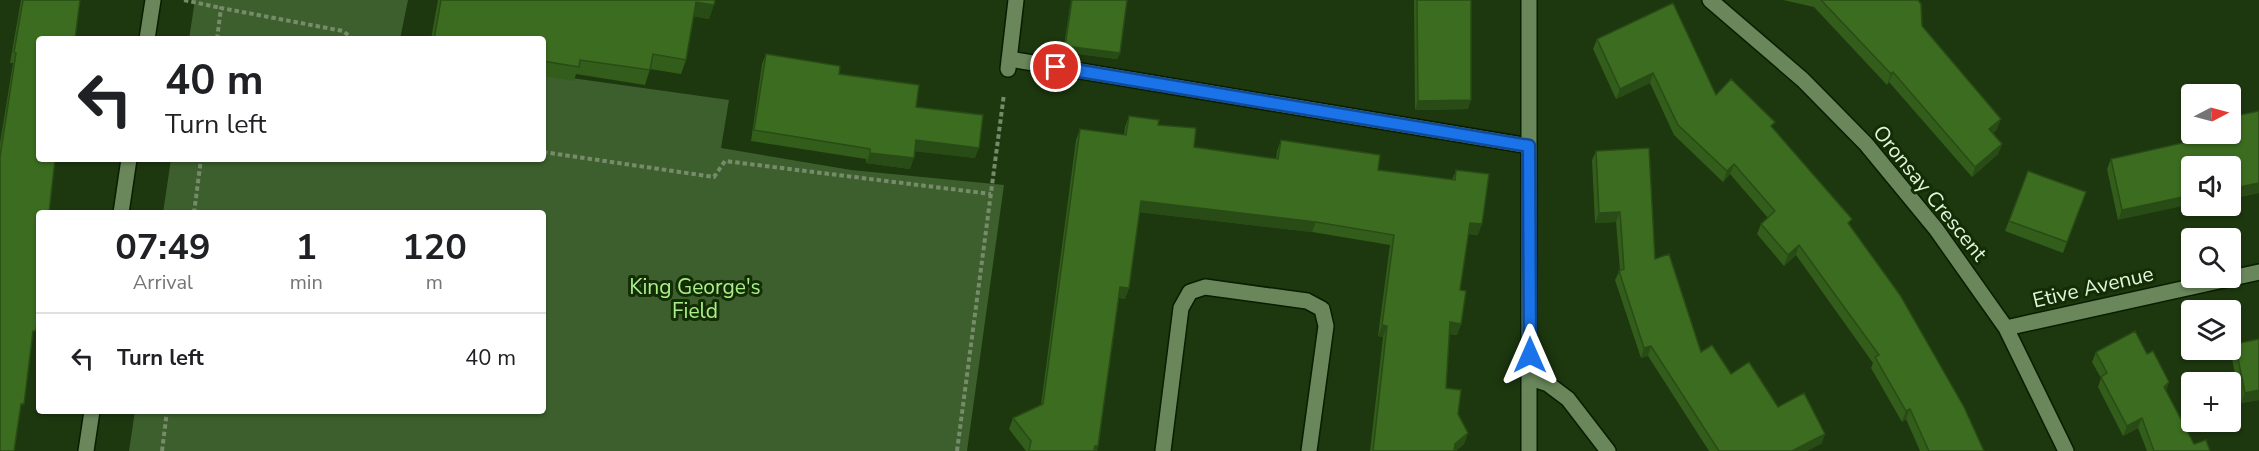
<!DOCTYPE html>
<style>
:root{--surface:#fff;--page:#f6f6f6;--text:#202124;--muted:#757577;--line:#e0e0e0}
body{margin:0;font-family:"Nunito Sans",sans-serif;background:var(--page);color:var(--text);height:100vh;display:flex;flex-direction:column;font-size:22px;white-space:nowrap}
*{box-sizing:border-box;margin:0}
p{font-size:20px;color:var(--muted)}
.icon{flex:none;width:33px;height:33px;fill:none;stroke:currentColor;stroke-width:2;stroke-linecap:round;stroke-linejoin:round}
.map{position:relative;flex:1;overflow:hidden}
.details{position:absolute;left:36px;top:210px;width:510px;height:204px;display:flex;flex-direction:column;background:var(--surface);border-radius:6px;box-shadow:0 2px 4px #0004}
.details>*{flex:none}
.banner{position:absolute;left:36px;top:36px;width:510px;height:126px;border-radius:6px;box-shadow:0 2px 4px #0004;background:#fff;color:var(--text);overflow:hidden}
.needle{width:39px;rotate:84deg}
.buttons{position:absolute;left:2181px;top:84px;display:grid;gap:12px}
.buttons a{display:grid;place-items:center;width:60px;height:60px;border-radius:6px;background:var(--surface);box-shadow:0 2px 4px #0004;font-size:30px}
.pin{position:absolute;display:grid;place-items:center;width:51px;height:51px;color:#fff;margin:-26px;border:3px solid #fff;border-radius:50%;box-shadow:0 2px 6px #0007}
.me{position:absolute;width:66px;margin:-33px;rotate:0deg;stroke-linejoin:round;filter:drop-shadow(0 0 4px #0008)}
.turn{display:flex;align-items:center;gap:21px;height:126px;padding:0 30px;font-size:27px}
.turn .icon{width:78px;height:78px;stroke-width:2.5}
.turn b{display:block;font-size:42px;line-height:51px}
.eta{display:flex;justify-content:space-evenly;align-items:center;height:102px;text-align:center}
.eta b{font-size:36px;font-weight:700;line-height:42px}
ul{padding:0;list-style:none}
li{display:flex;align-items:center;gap:18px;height:90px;padding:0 30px;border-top:2px solid var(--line)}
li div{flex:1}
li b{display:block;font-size:22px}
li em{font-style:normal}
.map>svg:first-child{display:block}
.green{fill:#3d5f2d}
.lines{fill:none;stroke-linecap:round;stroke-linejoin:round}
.minor-casing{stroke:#091d01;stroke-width:18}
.path{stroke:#758b6a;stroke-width:4;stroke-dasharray:4.5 3;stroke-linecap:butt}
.minor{stroke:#69875b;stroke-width:15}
.wall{fill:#335d1b}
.shaded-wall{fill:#294c16}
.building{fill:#3b6c1f;stroke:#294c16;stroke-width:1.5}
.route-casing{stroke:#114b97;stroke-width:15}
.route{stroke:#1a73e8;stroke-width:10}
.labels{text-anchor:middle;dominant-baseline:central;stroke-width:6;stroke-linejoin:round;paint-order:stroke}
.street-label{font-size:21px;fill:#e3f4dc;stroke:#132d04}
.park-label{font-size:21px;fill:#aaef89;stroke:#132d04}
</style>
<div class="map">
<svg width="2259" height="451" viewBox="0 0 2259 451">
<rect width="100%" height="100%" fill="#1d370f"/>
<path class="green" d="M195,0H408L400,39H189Z
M543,74L729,100L721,148L851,170L1004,185L967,451H129L135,411H543V213H163L171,159H543Z"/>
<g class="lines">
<g class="minor-casing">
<path id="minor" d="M1529,0V451
M1710,0L1803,80L1866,144L1936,229L2006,328L2066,451
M147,39L153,0
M1009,59L1529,146
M1008,69L1016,0
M121,213L129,159
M2006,328L2259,272
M1530,378L1548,384L1568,399L1608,451
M86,451L92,411
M1163,451L1181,308L1190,292L1205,287L1307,301L1322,309L1326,326L1309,451"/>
</g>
<path class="path" d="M184,0L221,8
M217,39L221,8L343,31L353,39
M543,152L714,177L725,161L991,194
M194,213L201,159
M162,451L167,411
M957,451L1004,94"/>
<use href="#minor" class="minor"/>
</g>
<path class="wall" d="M21,0H80L39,39L32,341L20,414L0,451V143L13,63H10Z
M438,0H715L709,19L693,16L686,60L681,74L650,69L645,85L576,74L574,81L543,76V39H431Z
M1071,0H1127L1120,53L1117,59L1063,52Z
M1414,0H1471L1468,109L1415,110Z
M1783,0H1918L1922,26L1997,129L1993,133L2002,144L1998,154L1972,177L1889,82L1887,85L1814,7Z
M1597,39L1716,95L1773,128L1850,225L1984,451H1920L1906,419L1902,422L1871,368L1873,363L1796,255L1784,266L1757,234L1761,224L1768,218L1730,174L1723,182L1674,135L1650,83L1616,99L1593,49Z
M766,54L839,74L916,107L975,158L915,151L910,169L866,163V159L751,141L762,64Z
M2259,111V193L2230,199V166L2118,220L2107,169L2111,159L2217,135L2216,134H2230Z
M1129,116L1158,125L1194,147L1276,159L1277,151L1281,140L1378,170L1452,180L1456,170L1478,235L1468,234L1460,290L1461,324L1457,335L1449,334L1446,388L1468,433L1464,444L1456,451H1370L1383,337L1378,336L1390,245L1312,232L1139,212L1129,288L1125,299L1119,298L1097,451H1026L1009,429L1013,418L1041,405L1076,140L1080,129L1124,135L1125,127Z
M1596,151L1655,259L1701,352L1778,407L1822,443L1807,451H1709L1648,356L1641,358L1615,280L1620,270L1616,222L1595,223L1592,160Z
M2028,171L2086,192L2063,253L2005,231Z
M2259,339V400L2241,403L2231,354L2235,344Z
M2096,352L2166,392L2194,444L2210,451H2147L2138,428L2123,436L2098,387L2101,378L2092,362Z"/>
<path class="shaded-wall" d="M696,2L714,5L709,19L690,16Z
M1065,46L1120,53L1117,59L1063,52Z
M1893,72L1889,82L1887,85L1891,74Z
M1653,73L1650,83L1616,99L1620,89Z
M1471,100L1468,109L1415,110L1418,101Z
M2001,119L1997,129L1986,139L1989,129Z
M916,140L979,148L975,158L912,151Z
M2002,144L1998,154L1972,177L1975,167Z
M870,153L914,158L910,169L866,163Z
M1734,164L1730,174L1723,182L1727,171Z
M2259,183V193L2230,199V189Z
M2192,195V204L2118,220L2122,210Z
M1141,201L1316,222L1312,232L1137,212Z
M1620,212L1616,222L1595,223L1599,213Z
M1470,223L1482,224L1478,235L1466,233Z
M1799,245L1796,255L1784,266L1788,255Z
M1120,287L1129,288L1125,299L1116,297Z
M1450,322L1461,324L1457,335L1446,333Z
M1382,325L1387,326L1383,337L1378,336Z
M1651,346L1648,356L1641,358L1644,348Z
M2169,382L2166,392L2164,387Z
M2259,390V400L2241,403L2245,393Z
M1910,409L1906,419L1902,422L1906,411Z
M2142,418L2138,428L2123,436L2127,426Z
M1468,433L1464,444L1456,451H1452L1455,444Z
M1825,434L1822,443L1807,451H1792Z
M1095,446H1098L1097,451H1093Z"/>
<path class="building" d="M23,0H80L75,39H39V159H55L49,213H39V301L36,331H33L24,404H21L14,451H0V157L16,53L14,52Z
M441,0H715L714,5L696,2L686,60L653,54L650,70L580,60L579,67L543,61V39H434Z
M1072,0H1127L1120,53L1065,46Z
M1417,0H1471V100L1418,101Z
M1821,0H1918L1921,4L1922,26L2001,119L1989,129L2002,144L1975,167L1893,72L1891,74Z
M1673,3L1716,95L1731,79L1775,122L1771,126L1852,219L1848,223L1900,295L1964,407L1984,451H1929L1910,409L1906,411L1875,357L1879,355L1799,245L1788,255L1761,224L1775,211L1734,164L1727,171L1678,125L1653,73L1620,89L1597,39Z
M766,54L840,66L839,74L919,85L916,107L983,115L979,148L916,140L914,158L870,153V149L754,130Z
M2259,111V183L2230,189V166H2192V195L2122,210L2111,159L2222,134H2230V117Z
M1129,116L1159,120L1158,125L1196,128L1194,147L1278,159L1281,140L1380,155L1378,170L1455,180L1456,170L1489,174L1482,224L1470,223L1460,290L1466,291L1461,324L1450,322L1446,388L1461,390L1458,414L1468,433L1455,444L1454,451H1373L1387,326L1382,325L1394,235L1316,222L1141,201L1129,288L1120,287L1098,446H1095L1094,451H1029L1031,441L1013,418L1043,404L1080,129L1126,135Z
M1649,148L1655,259L1669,254L1701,352L1712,345L1731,374L1749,362L1778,407L1804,393L1825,434L1792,451H1719L1651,346L1644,348L1619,271L1624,269L1620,212L1599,213L1596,151Z
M2028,171L2086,192L2067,242L2009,221Z
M2135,331L2147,354L2153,351L2169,382L2164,387L2194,444L2206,440L2210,451H2154L2142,418L2127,426L2101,377L2107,373L2096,352Z
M2259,339V390L2245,393L2235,344Z"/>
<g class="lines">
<g class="route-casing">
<path id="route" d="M1056,67L1529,146L1530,355"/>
</g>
<use href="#route" class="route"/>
</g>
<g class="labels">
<g class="street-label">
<text transform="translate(1930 193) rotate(51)">Oronsay Crescent</text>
<text transform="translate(2093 287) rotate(-13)">Etive Avenue</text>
</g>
<g class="park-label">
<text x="695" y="287">King George's<tspan x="695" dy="24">Field</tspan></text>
</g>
</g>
</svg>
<div class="buttons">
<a><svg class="needle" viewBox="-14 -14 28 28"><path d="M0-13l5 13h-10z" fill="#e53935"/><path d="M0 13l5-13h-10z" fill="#757577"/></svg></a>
<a><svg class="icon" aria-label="sound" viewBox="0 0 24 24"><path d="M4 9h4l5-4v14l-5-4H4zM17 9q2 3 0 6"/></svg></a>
<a><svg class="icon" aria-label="search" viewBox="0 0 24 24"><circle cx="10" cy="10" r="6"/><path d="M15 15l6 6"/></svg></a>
<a><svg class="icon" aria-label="layers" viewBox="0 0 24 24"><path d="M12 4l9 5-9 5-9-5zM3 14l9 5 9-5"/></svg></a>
<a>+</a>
</div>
<div class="pin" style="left:1056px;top:67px;background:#d93025"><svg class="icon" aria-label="arrive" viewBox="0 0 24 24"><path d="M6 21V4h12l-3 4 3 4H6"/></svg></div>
<svg class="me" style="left:1530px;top:355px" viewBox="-20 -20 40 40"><path d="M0-17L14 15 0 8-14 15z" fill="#1a73e8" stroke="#fff" stroke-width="4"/></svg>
<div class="banner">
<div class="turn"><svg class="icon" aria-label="left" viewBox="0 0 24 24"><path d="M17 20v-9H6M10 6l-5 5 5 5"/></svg><div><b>40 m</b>Turn left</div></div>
</div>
<section class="details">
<div class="eta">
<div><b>07:49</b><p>Arrival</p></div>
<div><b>1</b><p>min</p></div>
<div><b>120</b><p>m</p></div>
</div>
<ul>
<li><svg class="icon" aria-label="left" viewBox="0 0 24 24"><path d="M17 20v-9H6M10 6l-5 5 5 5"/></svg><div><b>Turn left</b></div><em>40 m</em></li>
</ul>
</section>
</div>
